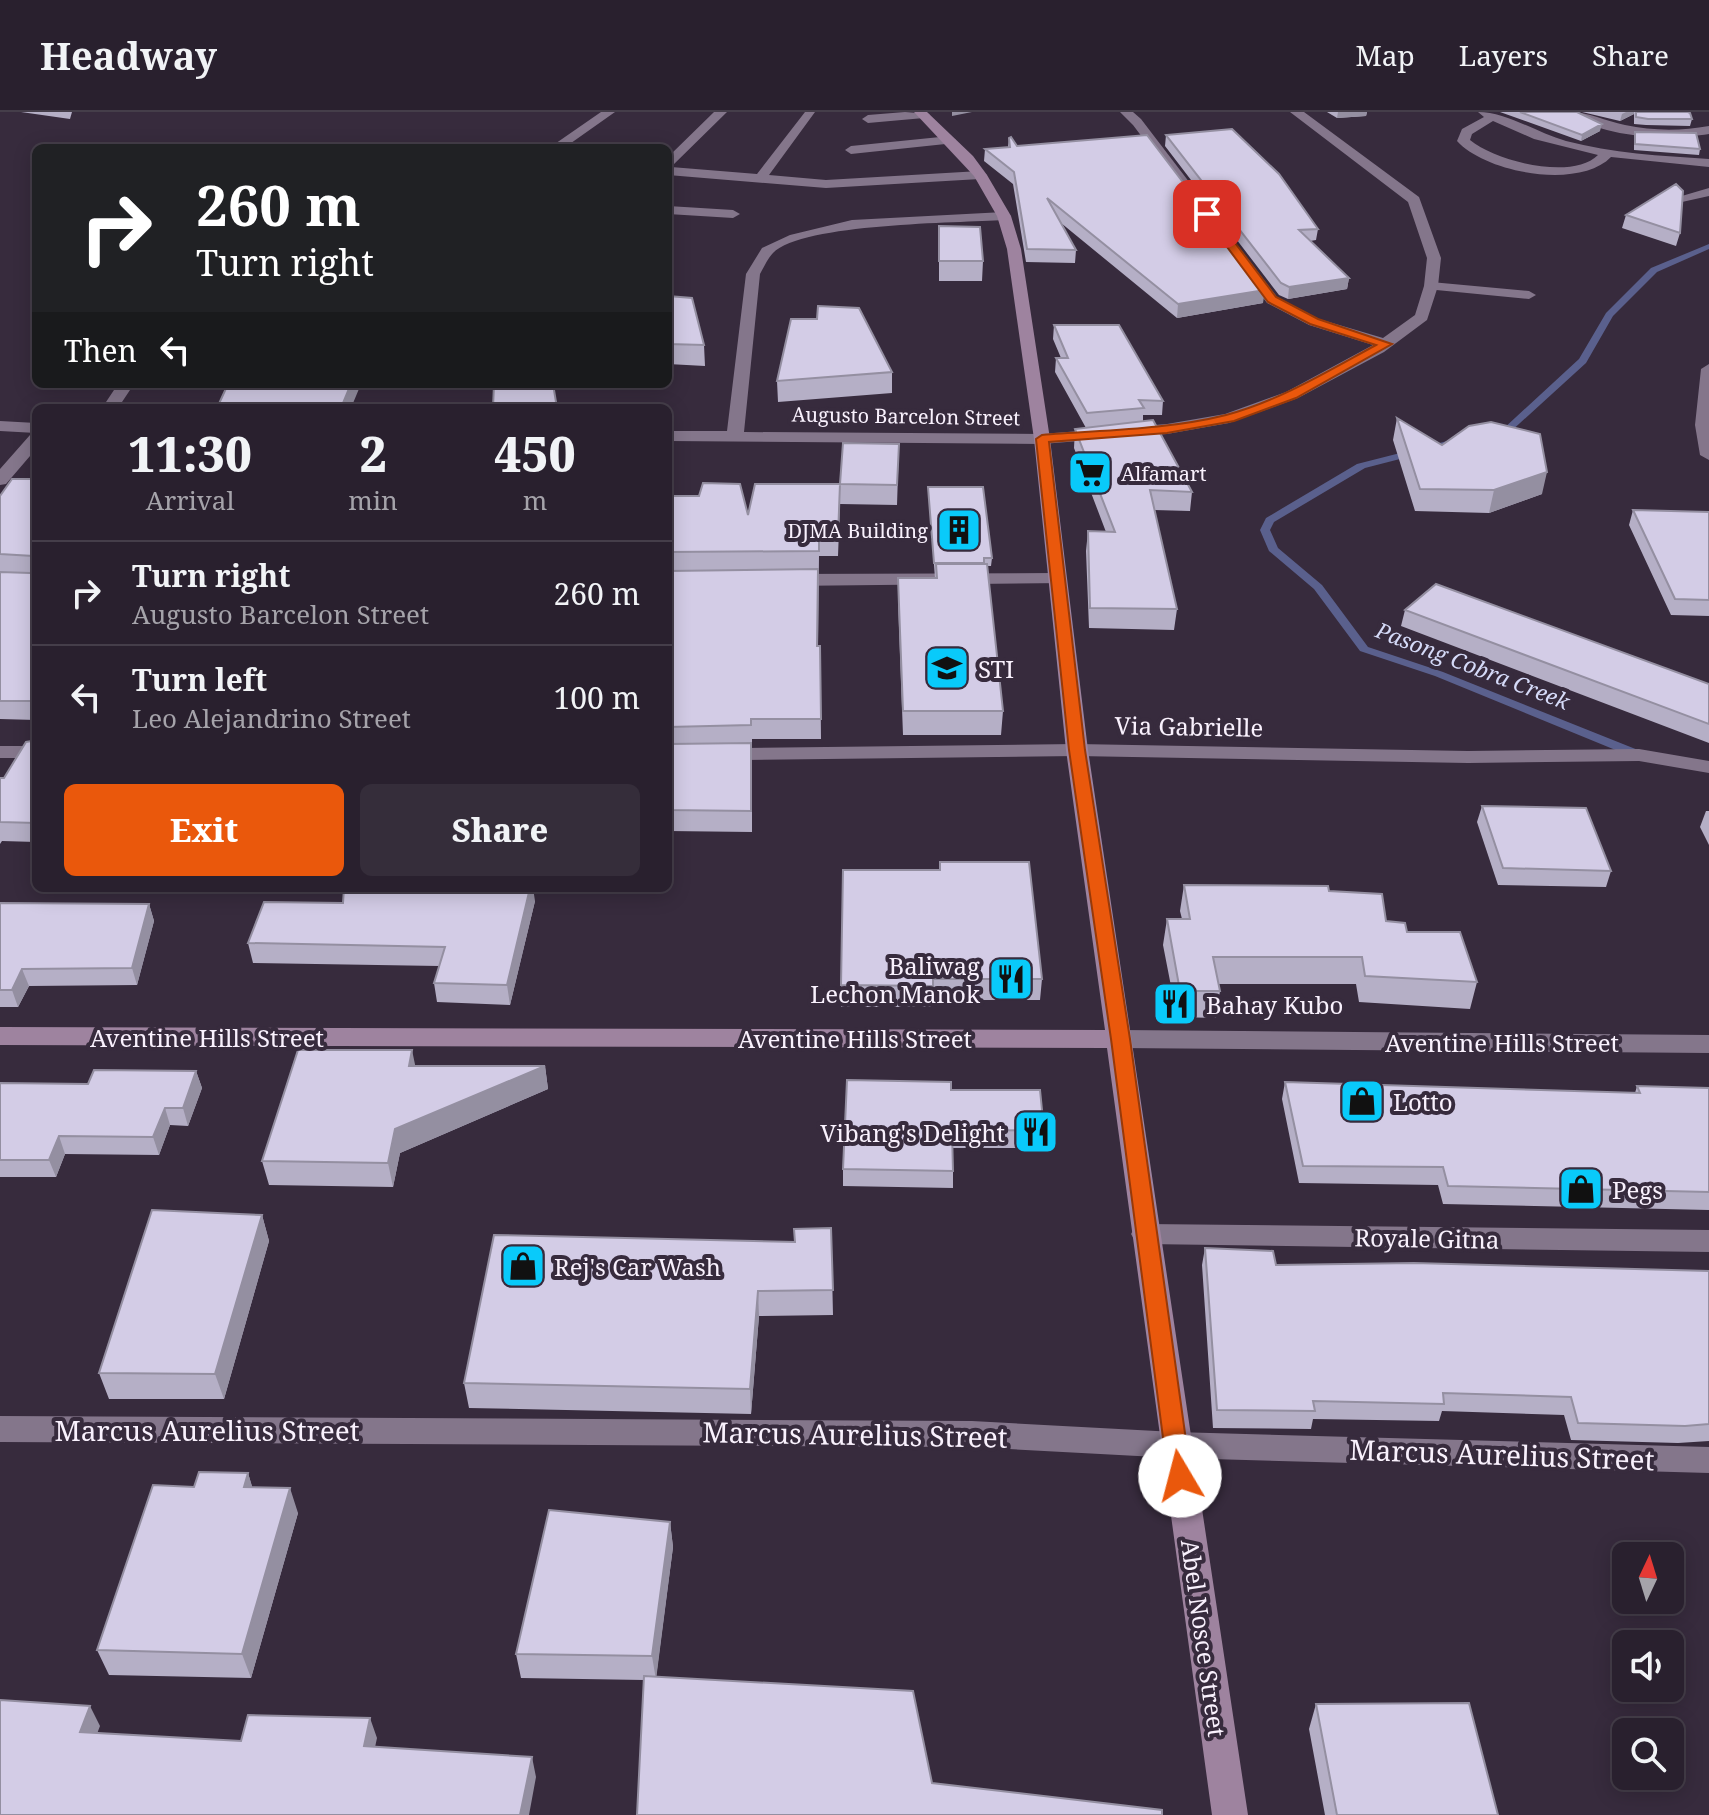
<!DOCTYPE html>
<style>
:root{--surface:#29202e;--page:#352d3a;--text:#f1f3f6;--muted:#a5a3aa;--line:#453e4a;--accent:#ea580c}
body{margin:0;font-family:"Noto Serif",serif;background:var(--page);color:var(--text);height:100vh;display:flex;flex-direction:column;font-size:30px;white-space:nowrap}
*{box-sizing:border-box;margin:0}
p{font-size:26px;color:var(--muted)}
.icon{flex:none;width:44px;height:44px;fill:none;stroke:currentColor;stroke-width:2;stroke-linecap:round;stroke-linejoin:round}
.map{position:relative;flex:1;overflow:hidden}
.sheet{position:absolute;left:32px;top:292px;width:640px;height:488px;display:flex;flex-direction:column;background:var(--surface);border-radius:12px;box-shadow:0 4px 20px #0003,0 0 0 2px var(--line)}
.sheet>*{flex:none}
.top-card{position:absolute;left:32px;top:32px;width:640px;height:244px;border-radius:12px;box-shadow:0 4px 20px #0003,0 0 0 2px var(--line);background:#202124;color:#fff;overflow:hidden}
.needle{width:52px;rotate:4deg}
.controls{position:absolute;left:1612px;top:1430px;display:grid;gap:16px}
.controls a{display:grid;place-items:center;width:72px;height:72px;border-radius:12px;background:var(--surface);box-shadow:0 4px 20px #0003,0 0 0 2px var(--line);font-size:40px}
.pin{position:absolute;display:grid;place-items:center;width:68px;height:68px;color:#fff;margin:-34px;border-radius:16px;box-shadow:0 4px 12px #0006}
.me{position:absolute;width:88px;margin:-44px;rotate:352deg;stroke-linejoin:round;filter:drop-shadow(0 0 6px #0008)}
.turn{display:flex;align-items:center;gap:28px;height:168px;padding:0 32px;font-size:36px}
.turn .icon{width:104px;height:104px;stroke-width:2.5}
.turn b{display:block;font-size:56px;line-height:68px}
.then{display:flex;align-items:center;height:76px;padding:0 32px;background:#0003;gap:16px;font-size:30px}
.eta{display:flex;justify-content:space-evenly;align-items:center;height:136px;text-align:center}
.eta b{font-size:48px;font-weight:800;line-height:56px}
.cta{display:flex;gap:16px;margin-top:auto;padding:16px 32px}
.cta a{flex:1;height:92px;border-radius:12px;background:var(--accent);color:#fff;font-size:32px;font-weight:800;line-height:92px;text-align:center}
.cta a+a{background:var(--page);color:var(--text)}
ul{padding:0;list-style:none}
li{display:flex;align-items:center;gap:24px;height:104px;padding:0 32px;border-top:2px solid var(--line)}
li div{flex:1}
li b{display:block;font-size:30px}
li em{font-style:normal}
header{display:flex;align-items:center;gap:48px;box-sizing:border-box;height:112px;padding:0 40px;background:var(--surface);border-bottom:2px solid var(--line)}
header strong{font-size:38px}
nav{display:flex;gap:44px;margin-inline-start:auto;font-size:28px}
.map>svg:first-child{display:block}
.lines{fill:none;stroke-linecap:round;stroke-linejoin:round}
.stream{fill:#5a608d;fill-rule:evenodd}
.lane{fill:#84768b;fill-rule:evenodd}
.street{fill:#84768b;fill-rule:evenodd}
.secondary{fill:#9e839f;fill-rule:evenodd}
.wall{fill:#b5afc6}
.shaded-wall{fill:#948fa1}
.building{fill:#d3cce6;stroke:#948fa1;stroke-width:2}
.route{fill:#ea580c;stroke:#983908;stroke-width:2}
.labels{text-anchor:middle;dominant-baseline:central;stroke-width:8;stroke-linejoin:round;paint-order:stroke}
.far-street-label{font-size:20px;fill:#f9f1fd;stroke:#372b3d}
.far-poi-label{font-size:20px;fill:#f9f1fd;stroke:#372b3d;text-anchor:start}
.far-water-label{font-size:22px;font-style:italic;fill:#d5daf8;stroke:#372b3d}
.poi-label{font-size:24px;fill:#f9f1fd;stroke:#372b3d;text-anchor:start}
.street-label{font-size:24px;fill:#f9f1fd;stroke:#372b3d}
.near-street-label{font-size:28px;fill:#f9f1fd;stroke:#372b3d}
</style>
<header>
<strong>Headway</strong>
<nav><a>Map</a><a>Layers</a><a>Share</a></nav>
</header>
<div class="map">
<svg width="1709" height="1703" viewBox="0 0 1709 1703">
<rect width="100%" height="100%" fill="#372b3d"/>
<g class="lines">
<path class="stream" d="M1709,132V137L1657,160L1613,204L1586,251L1508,322L1493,324V320L1502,318L1579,247L1606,201L1651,156Z
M1463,325L1466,326V330L1365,356L1274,410L1270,418L1278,436L1322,473L1368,535L1443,560L1643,640L1645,643L1643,646H1635L1435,564L1360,539L1314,477L1269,439L1260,418L1266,406L1357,352Z"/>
<path class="lane" d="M905,0L930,2L924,6L868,11L862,7L868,3Z
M950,24L956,28L955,31L851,42L845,38L851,34Z
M1431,170L1529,179L1536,183L1529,187L1426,177V171Z
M118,272H134L118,296H102Z"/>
<path class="street" d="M601,0H615L564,36H549Z
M714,0H727L671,55L757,62L805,0H815L769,63L826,68L980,59L987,63L980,67L826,76L668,63V45Z
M1120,0H1133L1141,7L1277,185L1319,207L1383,226L1415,203L1424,174L1427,146L1408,90L1290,0H1304L1419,85L1441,146L1438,174L1427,208L1384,240L1298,286L1229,311L1167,322L1042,332L668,329V319H727L746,162L762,136L790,123L852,108L1004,100L1011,104L1004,108C958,111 803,111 773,141C768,146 764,155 760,162L744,320L1042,322L1167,312L1225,302L1286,280L1373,233L1309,213L1267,191L1133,13Z
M1478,0C1507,0 1537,21 1566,29C1612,41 1661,44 1709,47V55L1611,45C1579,78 1486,61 1457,29L1462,17L1484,5ZM1493,9L1534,27L1598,43C1572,69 1495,49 1470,28L1472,22Z
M1569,0C1589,0 1605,9 1625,13C1653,19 1681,19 1709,14V22C1669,28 1602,27 1569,0Z
M1709,76V84L1682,90L1675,86Z
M668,94L733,98L740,102L733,106L668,102Z
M1709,252V348L1700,343L1695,313L1701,257Z
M0,309L36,311V321L0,319Z
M36,322V337L6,372L0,373V357L30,323Z
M1057,461L1064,463L1066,467L1064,471L787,474L778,468L787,462Z
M1077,632L1468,639L1639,637L1709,649V661L1639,649L1468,651L1077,644L668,649V637Z
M0,634H36V646H0Z
M1120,918L1709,923V941L1120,936L1111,933L1107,927L1111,921Z
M1145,1112L1709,1118V1140L1145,1132L1135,1129L1131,1122L1135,1115Z
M0,1304L972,1309L1175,1320L1709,1335V1361L1175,1346L972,1335L0,1330Z"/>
<path class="secondary" d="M914,0H927L973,44L987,63L1011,104L1021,137L1050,327L1088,638L1248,1703H1212L1107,936L0,933V915L1105,918L1066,638L1034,327L1007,137L997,104L974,64Z"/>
</g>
<path class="wall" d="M21,0H72L70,7Z
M1327,0H1367L1366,4L1337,6Z
M1500,0H1577L1600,19L1581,29Z
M1582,0H1688L1692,7L1690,14L1646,13L1634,12V2L1620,9Z
M1635,20L1700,37L1699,43L1634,38V26Z
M1166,23L1318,117L1316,128L1310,129L1349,166L1347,177L1288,187L1279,183L1165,34Z
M1009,26L1017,34L1263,191L1177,206L1061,111L1076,138L1075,151L1026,150L1013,72L984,49L985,37L1008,35Z
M1626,103L1680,121L1676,134L1622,116Z
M939,114L983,149L982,169H939Z
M668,184L704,233L705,254L668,252Z
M1054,213L1163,289L1162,303H1143V309L1192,380L1190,399L1154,398L1177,497L1174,518L1089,516L1086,439L1088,419L1106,420L1074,336L1075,317L1086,316L1055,260L1056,246H1061L1053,227Z
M892,260V281L778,290L777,269Z
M1397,306L1442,333L1542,382L1489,401L1415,399L1393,328Z
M899,332L897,393L840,392L838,444H819L818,534H820L821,627H752V720L668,719V384L748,403L840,372Z
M36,367V608L0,607V384Z
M928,375L992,446L991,454H987L1003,599L1001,623H903L898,489V466H935Z
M1633,398L1709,400V504L1671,503L1629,413Z
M1405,498L1709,572V631L1401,514Z
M36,614V730L2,729L0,732V666H4L32,629Z
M1482,694L1611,759L1606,775L1498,773L1477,710Z
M1706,699H1709V733L1700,715Z
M940,750L1042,867L1040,888H933V895H841L843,758H939Z
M1184,773L1329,779L1407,820L1477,870L1470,897L1359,890L1356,872H1218L1220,879L1216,906L1177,905L1163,833L1167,807H1182L1180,799Z
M535,789L510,893L437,890L434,871L439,854L253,851L248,831L343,791Z
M0,791L149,792L154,809L137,873L29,874L18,895H0Z
M416,954H545L548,977L400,1041L393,1075L269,1073L262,1049Z
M196,959L202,976L188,1014L170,1013L159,1043L65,1042L56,1065H0V971L88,972Z
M1285,970L1635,981L1637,974L1709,976V1098L1443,1092L1438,1073L1299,1071L1282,987Z
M951,978L1044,1018L1042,1036H953V1076L843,1074V1057Z
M262,1103L269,1129L224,1287H109L99,1261Z
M831,1116L833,1203L759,1204L751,1302L469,1296L464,1271L795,1130Z
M1205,1136L1276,1153L1709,1159V1329L1678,1331L1571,1328L1564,1303L1442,1299L1439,1309L1313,1307L1311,1317L1213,1316L1202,1153Z
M248,1361L252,1375L298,1401L251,1566L109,1563L97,1538L194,1375Z
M670,1410L673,1435L656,1565L932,1671L637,1703L644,1568L521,1566L516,1542Z
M1316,1592L1498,1703H1325L1309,1617Z"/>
<path class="shaded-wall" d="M952,0H972L952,4Z
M1338,0H1367L1366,4L1337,6Z
M1626,0H1634V2L1620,9L1622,2Z
M1602,12L1600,19L1581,29L1582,23Z
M1349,166L1347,177L1288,187L1289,175Z
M1265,178L1263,191L1177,206L1178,192Z
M351,272H361L351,296H341Z
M1547,360L1542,382L1489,401L1494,378Z
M530,776H533L535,789L510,893L507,873Z
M149,792L154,809L137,873L132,856Z
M22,857L29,874L18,895L12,878Z
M412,938L417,962L409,954Z
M545,954L548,977L400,1041L393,1075L388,1051L395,1017Z
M196,959L202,976L188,1014L183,996Z
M165,996L170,1013L159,1043L153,1025Z
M59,1024L65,1042L56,1065L49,1048Z
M262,1103L269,1129L224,1287L215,1262Z
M758,1179L759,1204L751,1302L750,1277Z
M248,1361L256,1387L244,1375Z
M290,1376L298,1401L251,1566L242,1542Z
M670,1410L673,1435L656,1568L652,1544Z
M90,1594L100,1614L90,1640L80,1620Z
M370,1606L377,1626L371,1654L364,1634Z
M532,1645L536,1665L529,1703H520Z"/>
<path class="building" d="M1520,0H1577L1602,12L1582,23Z
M1636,0H1688L1690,1L1692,7H1648L1636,5Z
M1232,17L1279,62L1318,117L1299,118L1349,166L1289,175L1281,171L1166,23Z
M1635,20L1696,21L1700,37L1635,32Z
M1147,23L1265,178L1178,192L1047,86L1076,138L1027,137L1014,60L985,37L1010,35L1009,26L1011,25L1017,34Z
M1676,72L1683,79L1680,121L1626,103Z
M939,114L980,115L983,149H939Z
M668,184L692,186L704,233L668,232Z
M818,194L859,196L892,260L777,269L791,207H817Z
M1054,213H1119L1163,289L1139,288L1144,296L1087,301L1056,246H1068Z
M228,272H351L341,296H217Z
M494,272H553L557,296H493Z
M1397,306L1442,333L1469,314L1491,310L1540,322L1547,360L1494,378L1420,377Z
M1153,308L1192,380L1150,378L1177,497L1090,496L1088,419L1115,420L1075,317Z
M843,331L899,332L897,373L840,372Z
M12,367H36V456L34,459H36V589H0V460L30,461L34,458L33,444L0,442V384Z
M703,371L740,372L748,403L755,372H840L838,424H819V439L668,440V384H699Z
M928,375H983L992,446H984V451H934Z
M1633,398L1709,400V488L1675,487Z
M936,452H987L1003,599H903L898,466H937Z
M818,457L817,534H820L821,607H751V613L668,615V459Z
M1436,472L1709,572V612L1405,498Z
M36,614V711L0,710V666H4L26,630L32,629L33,619Z
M751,631V699L668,698V632Z
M1482,694L1586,696L1611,759L1503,756Z
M940,750H1029L1042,867H933V874L841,873L843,758H940Z
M1184,773L1328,774L1329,779L1382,782L1386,809L1405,811L1407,820H1460L1477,870L1365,864L1362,845H1213L1220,879H1180L1167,807H1190Z
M344,776H488L492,777L499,776H530L507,873L434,871L445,835L248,831L264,790L343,791Z
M0,791L149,792L132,856L22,857L12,878H0Z
M298,938H412L409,954H545L395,1017L388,1051L262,1049Z
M94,958L196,959L183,996H165L153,1025L59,1024L49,1048H0V971L88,972Z
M847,968L951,970V978H1040L1044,1018L952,1019L953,1059L843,1057Z
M1285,970L1640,981L1637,974L1709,976V1080L1448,1074L1443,1055L1303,1054Z
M152,1098L262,1103L215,1262L99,1261Z
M831,1116L833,1178L758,1179L750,1277L464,1271L494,1123L795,1130L794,1117Z
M1205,1136L1273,1139L1276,1153L1414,1151L1709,1159V1312L1685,1314L1578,1311L1571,1285L1443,1281L1444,1292L1313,1289L1315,1299L1217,1298Z
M199,1360L248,1361L244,1375L290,1376L242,1542L97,1538L153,1373L194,1375Z
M549,1398L670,1410L652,1544L516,1542Z
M644,1564L913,1579L932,1671L1162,1698V1703H637Z
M0,1588L90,1594L80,1620L241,1629L248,1603L370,1606L364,1634L532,1645L520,1703H0Z
M1469,1591L1498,1703H1337L1316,1592Z"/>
<path class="route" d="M1204,99H1211L1276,185L1318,207L1392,232L1296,286L1234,309L1167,321L1049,330L1085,638L1130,927L1191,1364L1188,1371L1180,1374L1171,1371L1168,1364L1111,927L1069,638L1036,327L1042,323C1103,318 1166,318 1226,303C1279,289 1328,259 1376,233L1310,212L1268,190L1204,104Z"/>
<defs>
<g id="supermarket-square" transform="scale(2.3)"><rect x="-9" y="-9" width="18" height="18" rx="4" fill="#09cafa" stroke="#372b3d"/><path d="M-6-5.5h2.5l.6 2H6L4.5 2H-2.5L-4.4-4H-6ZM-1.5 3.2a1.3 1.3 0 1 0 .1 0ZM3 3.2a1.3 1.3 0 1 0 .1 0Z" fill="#111"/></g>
<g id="building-square" transform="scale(2.3)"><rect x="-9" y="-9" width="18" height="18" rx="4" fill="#09cafa" stroke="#372b3d"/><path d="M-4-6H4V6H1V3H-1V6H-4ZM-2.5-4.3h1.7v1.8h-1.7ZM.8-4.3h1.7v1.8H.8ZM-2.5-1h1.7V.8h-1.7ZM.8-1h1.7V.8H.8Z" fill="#111"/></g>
<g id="school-square" transform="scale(2.3)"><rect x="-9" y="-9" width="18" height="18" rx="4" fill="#09cafa" stroke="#372b3d"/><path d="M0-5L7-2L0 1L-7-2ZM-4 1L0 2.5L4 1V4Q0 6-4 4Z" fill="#111"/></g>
<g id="restaurant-square" transform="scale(2.3)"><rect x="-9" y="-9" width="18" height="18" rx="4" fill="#09cafa" stroke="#372b3d"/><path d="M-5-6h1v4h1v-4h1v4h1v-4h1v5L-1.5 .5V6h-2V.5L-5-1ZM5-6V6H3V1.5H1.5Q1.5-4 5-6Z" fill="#111"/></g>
<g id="shop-square" transform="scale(2.3)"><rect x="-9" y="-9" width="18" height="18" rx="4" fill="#09cafa" stroke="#372b3d"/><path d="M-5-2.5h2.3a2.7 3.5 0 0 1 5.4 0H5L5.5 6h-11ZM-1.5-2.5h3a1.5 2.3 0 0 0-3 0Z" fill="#111"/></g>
</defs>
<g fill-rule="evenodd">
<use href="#supermarket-square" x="1090" y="361"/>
<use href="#building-square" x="959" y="418"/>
<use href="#school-square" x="947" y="556"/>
<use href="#restaurant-square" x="1011" y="867"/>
<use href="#restaurant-square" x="1175" y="892"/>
<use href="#shop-square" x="1362" y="989"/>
<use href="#restaurant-square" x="1036" y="1020"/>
<use href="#shop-square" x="1581" y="1077"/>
<use href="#shop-square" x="523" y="1154"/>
</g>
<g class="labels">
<g class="far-street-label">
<text transform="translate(906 304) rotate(1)">Augusto Barcelon Street</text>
</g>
<g class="far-poi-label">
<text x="1121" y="361">Alfamart</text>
<text x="928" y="418" text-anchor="end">DJMA Building</text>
</g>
<g class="far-water-label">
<text transform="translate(1473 553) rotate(21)">Pasong Cobra Creek</text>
</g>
<g class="poi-label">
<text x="978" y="556">STI</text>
<text x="980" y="853" text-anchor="end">Baliwag<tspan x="980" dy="28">Lechon Manok</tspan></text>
<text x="1206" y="892">Bahay Kubo</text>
<text x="1393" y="989">Lotto</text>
<text x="1005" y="1020" text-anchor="end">Vibang's Delight</text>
<text x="1612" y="1077">Pegs</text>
<text x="554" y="1154">Rej's Car Wash</text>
</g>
<g class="street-label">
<text transform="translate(1189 614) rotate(1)">Via Gabrielle</text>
<text x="207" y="925">Aventine Hills Street</text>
<text x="855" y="926">Aventine Hills Street</text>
<text x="1502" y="930">Aventine Hills Street</text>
<text transform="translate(1427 1126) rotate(1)">Royale Gitna</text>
<text transform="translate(1204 1526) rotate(82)">Abel Nosce Street</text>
</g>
<g class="near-street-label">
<text x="207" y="1318">Marcus Aurelius Street</text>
<text transform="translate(855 1322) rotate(1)">Marcus Aurelius Street</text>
<text transform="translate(1502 1342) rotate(2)">Marcus Aurelius Street</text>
</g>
</g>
</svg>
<div class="controls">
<a><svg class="needle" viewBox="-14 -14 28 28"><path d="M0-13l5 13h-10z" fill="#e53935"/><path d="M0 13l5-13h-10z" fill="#a5a3aa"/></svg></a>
<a><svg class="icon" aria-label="sound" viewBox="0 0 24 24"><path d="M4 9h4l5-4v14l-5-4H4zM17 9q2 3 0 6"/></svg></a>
<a><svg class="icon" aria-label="search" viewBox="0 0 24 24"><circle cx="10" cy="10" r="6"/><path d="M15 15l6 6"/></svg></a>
</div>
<div class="pin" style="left:1207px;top:102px;background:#d93025"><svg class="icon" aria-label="arrive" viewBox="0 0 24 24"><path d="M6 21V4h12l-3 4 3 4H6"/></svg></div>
<svg class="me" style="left:1180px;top:1364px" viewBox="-20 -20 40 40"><circle r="19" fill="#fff"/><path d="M0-13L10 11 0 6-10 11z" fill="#ea580c"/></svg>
<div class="top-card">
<div class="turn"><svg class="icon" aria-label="right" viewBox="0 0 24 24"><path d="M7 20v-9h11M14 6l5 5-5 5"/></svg><div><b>260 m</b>Turn right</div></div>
<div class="then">Then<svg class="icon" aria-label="left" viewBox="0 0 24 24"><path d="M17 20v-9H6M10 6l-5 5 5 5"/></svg></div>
</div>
<section class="sheet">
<div class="eta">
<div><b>11:30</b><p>Arrival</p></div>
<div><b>2</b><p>min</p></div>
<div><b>450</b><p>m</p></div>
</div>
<ul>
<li><svg class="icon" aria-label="right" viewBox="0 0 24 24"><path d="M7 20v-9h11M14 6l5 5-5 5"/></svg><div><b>Turn right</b><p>Augusto Barcelon Street</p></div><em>260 m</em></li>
<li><svg class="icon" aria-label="left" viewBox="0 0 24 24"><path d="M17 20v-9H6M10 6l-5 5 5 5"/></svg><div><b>Turn left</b><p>Leo Alejandrino Street</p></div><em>100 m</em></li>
</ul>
<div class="cta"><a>Exit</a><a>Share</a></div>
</section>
</div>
